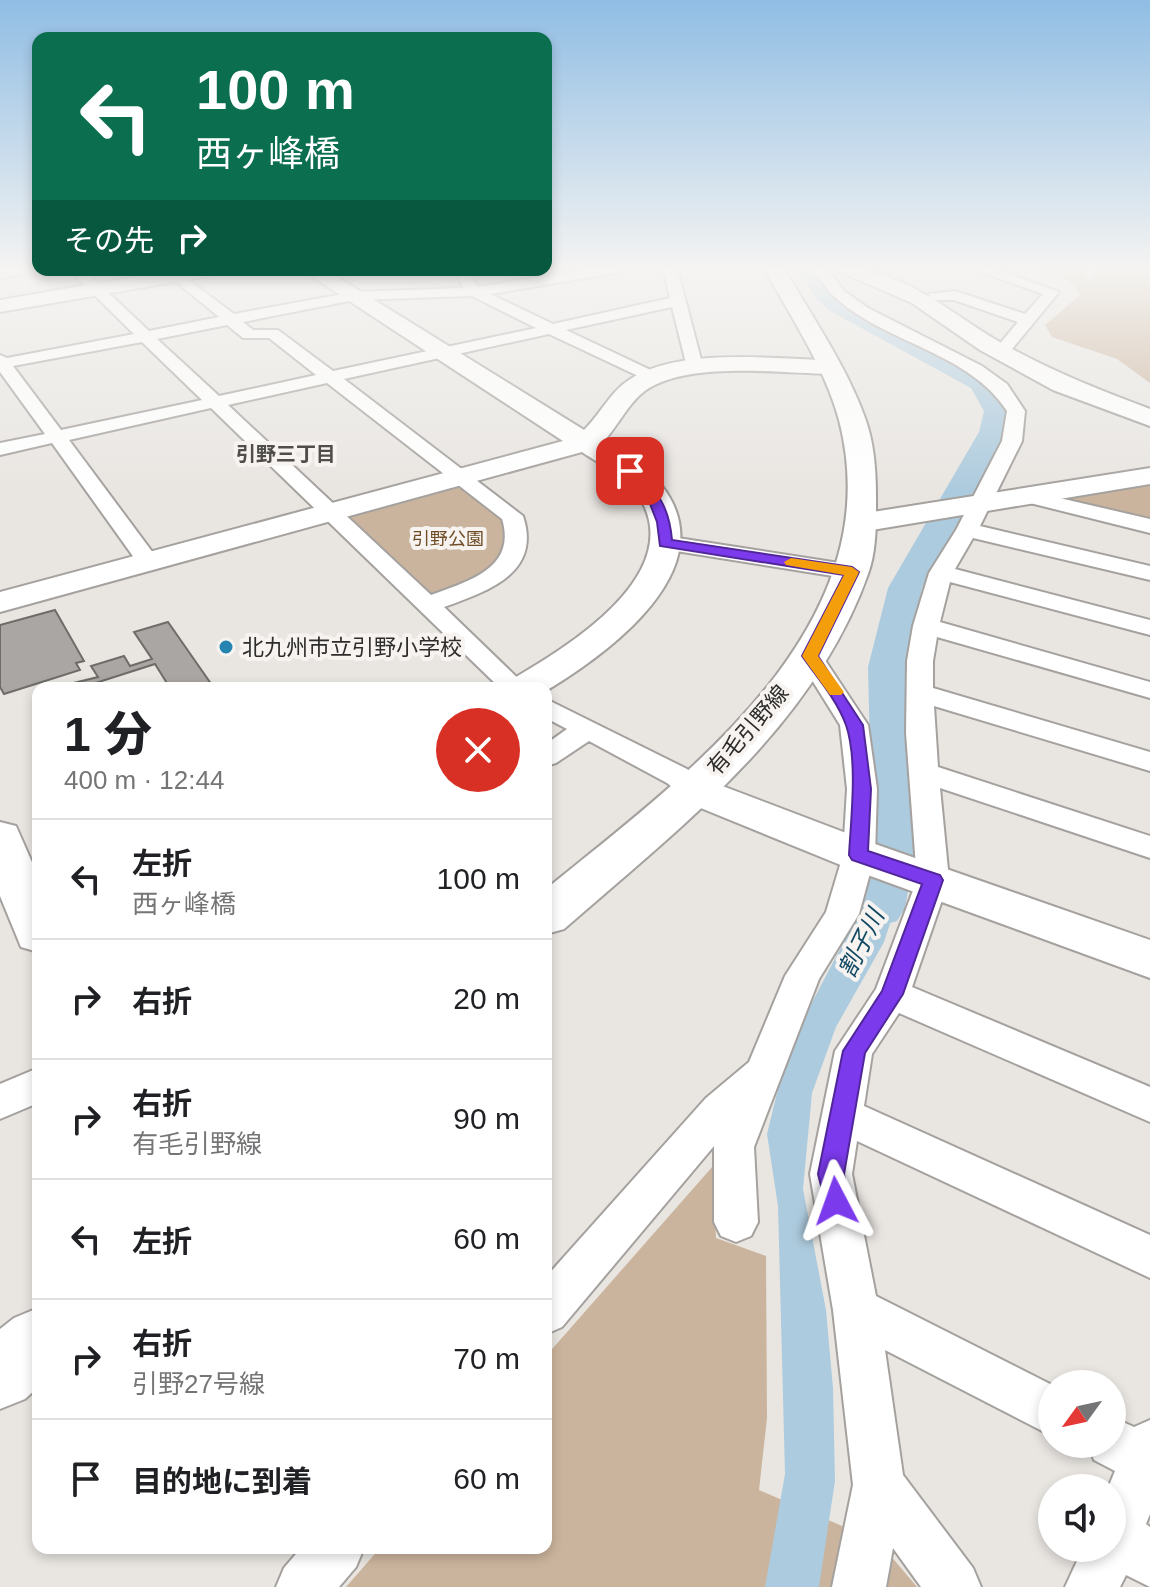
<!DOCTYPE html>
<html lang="ja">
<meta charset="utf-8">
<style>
:root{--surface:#fff;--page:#f6f6f6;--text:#202124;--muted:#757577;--line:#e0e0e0}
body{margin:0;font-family:Arial,"Noto Sans JP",sans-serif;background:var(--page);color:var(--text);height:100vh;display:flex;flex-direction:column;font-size:30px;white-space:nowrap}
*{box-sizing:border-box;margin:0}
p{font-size:26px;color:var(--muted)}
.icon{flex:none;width:44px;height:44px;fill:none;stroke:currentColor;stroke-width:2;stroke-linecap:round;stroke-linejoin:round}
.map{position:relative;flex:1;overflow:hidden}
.details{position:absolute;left:32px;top:682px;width:520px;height:872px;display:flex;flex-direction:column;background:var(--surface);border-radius:16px;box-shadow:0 4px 12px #0003}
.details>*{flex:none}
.banner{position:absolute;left:32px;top:32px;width:520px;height:244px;border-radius:16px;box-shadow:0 4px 12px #0003;background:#0b6e4f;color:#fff;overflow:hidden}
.needle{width:52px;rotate:237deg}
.controls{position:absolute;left:1038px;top:1370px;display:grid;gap:16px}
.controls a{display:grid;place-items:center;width:88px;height:88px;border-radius:50%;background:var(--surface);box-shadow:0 4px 12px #0003;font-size:40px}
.pin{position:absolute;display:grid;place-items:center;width:68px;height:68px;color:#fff;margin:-34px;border-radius:16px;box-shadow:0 4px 12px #0006}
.me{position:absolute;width:88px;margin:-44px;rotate:356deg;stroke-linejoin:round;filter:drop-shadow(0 0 6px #0008)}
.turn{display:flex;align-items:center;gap:28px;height:168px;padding:0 32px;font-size:36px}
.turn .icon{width:104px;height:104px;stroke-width:2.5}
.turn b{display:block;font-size:56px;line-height:68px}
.then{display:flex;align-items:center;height:76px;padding:0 32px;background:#0003;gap:16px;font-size:30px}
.round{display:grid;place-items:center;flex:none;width:84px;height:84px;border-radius:42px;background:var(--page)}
.overview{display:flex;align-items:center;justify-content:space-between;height:136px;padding:0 32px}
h1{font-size:48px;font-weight:800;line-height:60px}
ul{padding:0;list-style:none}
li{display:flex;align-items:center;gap:24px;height:120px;padding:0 32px;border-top:2px solid var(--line)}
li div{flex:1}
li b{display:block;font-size:30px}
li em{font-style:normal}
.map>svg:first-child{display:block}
.green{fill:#cbb49d}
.water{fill:#adcbde}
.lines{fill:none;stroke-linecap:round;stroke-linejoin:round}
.river{fill:#adcbde;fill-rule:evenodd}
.building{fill:#aaa6a3;stroke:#6e6c69;stroke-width:2}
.street-casing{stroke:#a4a19e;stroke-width:4}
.secondary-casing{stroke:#a4a19e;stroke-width:4}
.primary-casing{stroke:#a4a19e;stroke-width:4}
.highway-casing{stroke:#a4a19e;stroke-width:4}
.street{fill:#fff;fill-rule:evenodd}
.secondary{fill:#fff;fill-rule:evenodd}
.primary{fill:#fff;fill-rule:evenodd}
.highway{fill:#fff;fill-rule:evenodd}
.route{fill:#7c3aed;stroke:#51269a;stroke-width:2}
.slow{fill:#f59e0b}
.poi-dot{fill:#2684b0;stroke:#f6f3f0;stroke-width:3}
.labels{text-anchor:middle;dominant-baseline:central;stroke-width:8;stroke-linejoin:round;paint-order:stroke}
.far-park-label{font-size:18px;fill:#6e4c25;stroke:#f6f3f0}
.far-neighbourhood-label{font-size:20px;font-weight:bold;fill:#504e4b;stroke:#f6f3f0}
.poi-label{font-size:22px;fill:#2e2d2c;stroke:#f6f3f0;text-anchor:start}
.street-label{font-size:22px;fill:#2e2d2c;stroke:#f6f3f0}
.water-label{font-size:24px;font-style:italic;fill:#114964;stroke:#f6f3f0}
</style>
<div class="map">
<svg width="1150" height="1587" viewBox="0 0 1150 1587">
<rect width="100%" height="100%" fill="#e9e6e2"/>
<path class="green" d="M1026,268H1094L1085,278L1088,280L1098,268H1150V383L1117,359L1052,337L1045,325L1080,295C1071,273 1045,276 1026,268Z
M1150,483V520L1072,502L1066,496Z
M463,485C477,496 503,510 508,528C518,561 457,595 430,595L348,517Z
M713,1166L716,1238L766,1256L767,1418L759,1490L879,1542L917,1587H346L380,1548H546V1356Z"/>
<path class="water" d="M868,873L902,887L884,942L836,1027L812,1093L803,1189L826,1310L833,1388L835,1481L819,1587H765L785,1474L778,1206L767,1134L788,1048L858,915Z"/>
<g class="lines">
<path class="river" d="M797,268H817L833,290L846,301L989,378L1009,406L1007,432L922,588L906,667L918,836L905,908L897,921L880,926L863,921L855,908L872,836L868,667L888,588L979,432L984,411L971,388L830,311L817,300Z"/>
</g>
<path class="building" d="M55,610L84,661L76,663L80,670L4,694L0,687V625Z
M168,622L214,688H170L155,664L80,688H53L98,677L91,666L124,656L130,666L152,659L134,632Z"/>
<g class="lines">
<g class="street-casing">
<path id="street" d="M38,268L43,270L0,278V270Z
M595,268H629L622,272L490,294L553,324L670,298L663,268H677L703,367L701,371H689L687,367L672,307L566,330L657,373L660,377L651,382L549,334L344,379L523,516C542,573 488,591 444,607L528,688H500L211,408L69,440L159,561L156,566H140L52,443L0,455V443L45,434L0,372V355L7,358L134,334L69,270H84L149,331L219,317L173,279V273L178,272L234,314L354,292L464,288L453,270H467L478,287ZM472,296L536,328L333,371L278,330H253L243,322L354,300ZM227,325L243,338H269L316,375L219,396L157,339ZM142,342L202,400L61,430L13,366ZM327,383L502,519C517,568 469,581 431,595L228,405Z
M813,268H827L844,291L868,308L982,366L1007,384L1025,411L1022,441L980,526L1150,566V580L973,538L955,569L1150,620V635L950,582L940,622L1150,682V698L937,637L933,661V688L1150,752V771L934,706L938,767L1150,836V858L940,788L949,880L912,987L1150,1087V1122L899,1013L872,1054L864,1106L1150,1235V1278L857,1141L852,1174L876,1296L1052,1385V1436L885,1350L903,1475L973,1568L981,1587H921L893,1548L886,1587H832L853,1485L833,1310L810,1174L835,1051L876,989L917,880L906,733L907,661L913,626L929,573L956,530L1002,441L1007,411C969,352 887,344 836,298C827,291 820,278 813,268Z
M864,268H885L865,273Z
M969,268H991L1059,292L1012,349H1000L998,346L1018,322L954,300H929V294L955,291L1025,314L1043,294Z
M1025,490L1150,519V533L1018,500L1015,496L1018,492Z
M665,536L852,565L860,567L864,572L860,577L852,579L657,548L654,543L657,538Z
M810,648L819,651L868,725L877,789L875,855L859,914L819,979L754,1147L758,1222L751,1236L736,1242L721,1236L714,1222V1146L562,1327L546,1334V1277L706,1098L749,1062L785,976L826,912L843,855L847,789L840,725L797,656L801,651Z
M546,699L687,769L711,790L707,797L696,800L685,797L667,783L589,741L556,763L546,766V744L567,729L546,718Z
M38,1068V1103L0,1119V1084Z
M1112,1417L1134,1427L1150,1420V1514L1146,1524L1150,1527V1587L1126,1575L1120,1587H1065L1083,1548H1112V1488H1108L1115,1471L1094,1460L1088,1444H1112Z
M301,1548H364L356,1567L339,1587H276L284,1568Z"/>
</g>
<g class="secondary-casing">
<path id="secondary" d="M175,270H219L209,276L0,312V300Z
M302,270H326L584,430C600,415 610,392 629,380C678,347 772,359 829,360L837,362L841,367L837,372L829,374C779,373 689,361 646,390C628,403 618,426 603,442C624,455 646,467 662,486C726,569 607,654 546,691V688H505L511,680C564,649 687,576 640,498C627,477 601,465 582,452L0,612V592L563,441Z
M1150,468V484L860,532L849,529L845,523L849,517L860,514Z
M696,776L875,844L1150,940V978L843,866L681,800L675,790L681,780Z
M0,822L16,826L38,876V952L21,947L0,896Z"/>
</g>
<g class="primary-casing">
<path id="primary" d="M764,268H784C812,317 846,365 865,418C874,442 876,470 876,495C876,520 877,550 868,574C814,726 681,827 564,929L546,934V889C684,777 893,627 839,420C825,367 790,316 764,268Z
M38,1308V1387L25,1399L0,1409V1329L14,1318Z"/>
</g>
<g class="highway-casing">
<path id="highway" d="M837,268C903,268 944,309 998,341C1046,369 1097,389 1150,409V426L1053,390L980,350L912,303L840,272Z"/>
</g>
<use href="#street" class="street"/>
<use href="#secondary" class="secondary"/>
<use href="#primary" class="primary"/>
<use href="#highway" class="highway"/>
</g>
<linearGradient id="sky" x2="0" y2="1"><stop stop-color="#90bde4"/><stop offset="0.55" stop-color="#f5f4f2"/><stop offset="1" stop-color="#f5f4f2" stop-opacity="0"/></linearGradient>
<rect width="1150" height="490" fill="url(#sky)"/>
<path class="route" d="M625,469H634C658,492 669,506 672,540L852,567L859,572L818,656L863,725L871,789L868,851L940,875L943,880L903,994L865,1053L844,1174L849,1201L845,1209L836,1213L827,1209L818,1174L843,1051L882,991L922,884L852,860L849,855C851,818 858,760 846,725C837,700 817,677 802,656L844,575L660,546L657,522L647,496L625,474Z"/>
<path class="slow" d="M791,558L852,567L859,572L818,656L844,692L841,695H830L802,656L844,575L786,565L784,562Z"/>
<circle class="poi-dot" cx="226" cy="647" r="8"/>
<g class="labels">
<g class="far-park-label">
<text x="448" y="539">引野公園</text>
</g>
<g class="far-neighbourhood-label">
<text x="286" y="454">引野三丁目</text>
</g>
<g class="poi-label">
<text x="242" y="647">北九州市立引野小学校</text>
</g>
<g class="street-label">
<text transform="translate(748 730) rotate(-49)">有毛引野線</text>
</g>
<g class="water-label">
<text transform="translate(861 943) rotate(-64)">割子川</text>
</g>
</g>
</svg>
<div class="controls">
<a><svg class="needle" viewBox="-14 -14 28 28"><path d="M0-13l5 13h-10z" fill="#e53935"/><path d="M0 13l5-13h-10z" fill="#757577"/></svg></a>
<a><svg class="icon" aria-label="sound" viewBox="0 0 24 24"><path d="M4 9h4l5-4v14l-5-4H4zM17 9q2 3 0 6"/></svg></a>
</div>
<div class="pin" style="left:630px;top:471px;background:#d93025"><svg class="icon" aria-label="arrive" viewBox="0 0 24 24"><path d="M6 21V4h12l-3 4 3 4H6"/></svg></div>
<svg class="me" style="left:836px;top:1201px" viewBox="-20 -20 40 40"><path d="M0-17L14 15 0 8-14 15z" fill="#7c3aed" stroke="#fff" stroke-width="4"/></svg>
<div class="banner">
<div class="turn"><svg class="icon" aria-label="left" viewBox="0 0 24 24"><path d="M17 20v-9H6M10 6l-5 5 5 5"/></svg><div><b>100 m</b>西ヶ峰橋</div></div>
<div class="then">その先<svg class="icon" aria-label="right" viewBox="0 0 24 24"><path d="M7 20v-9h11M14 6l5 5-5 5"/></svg></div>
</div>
<section class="details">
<div class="overview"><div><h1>1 分</h1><p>400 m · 12:44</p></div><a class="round" style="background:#d93025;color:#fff"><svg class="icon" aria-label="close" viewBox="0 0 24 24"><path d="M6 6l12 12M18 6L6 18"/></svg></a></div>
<ul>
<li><svg class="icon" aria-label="left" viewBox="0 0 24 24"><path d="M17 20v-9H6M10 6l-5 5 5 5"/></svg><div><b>左折</b><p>西ヶ峰橋</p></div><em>100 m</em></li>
<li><svg class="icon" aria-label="right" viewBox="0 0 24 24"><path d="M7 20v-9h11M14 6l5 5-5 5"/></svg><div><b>右折</b></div><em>20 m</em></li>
<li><svg class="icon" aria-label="right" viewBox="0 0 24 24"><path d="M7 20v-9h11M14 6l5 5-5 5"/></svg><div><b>右折</b><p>有毛引野線</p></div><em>90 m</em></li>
<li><svg class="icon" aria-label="left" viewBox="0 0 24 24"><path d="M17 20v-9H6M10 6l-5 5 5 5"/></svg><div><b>左折</b></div><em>60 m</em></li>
<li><svg class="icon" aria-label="right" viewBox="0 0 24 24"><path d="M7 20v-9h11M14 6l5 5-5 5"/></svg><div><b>右折</b><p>引野27号線</p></div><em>70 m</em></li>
<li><svg class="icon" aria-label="arrive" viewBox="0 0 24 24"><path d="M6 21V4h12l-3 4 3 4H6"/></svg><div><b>目的地に到着</b></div><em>60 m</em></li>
</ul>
</section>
</div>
